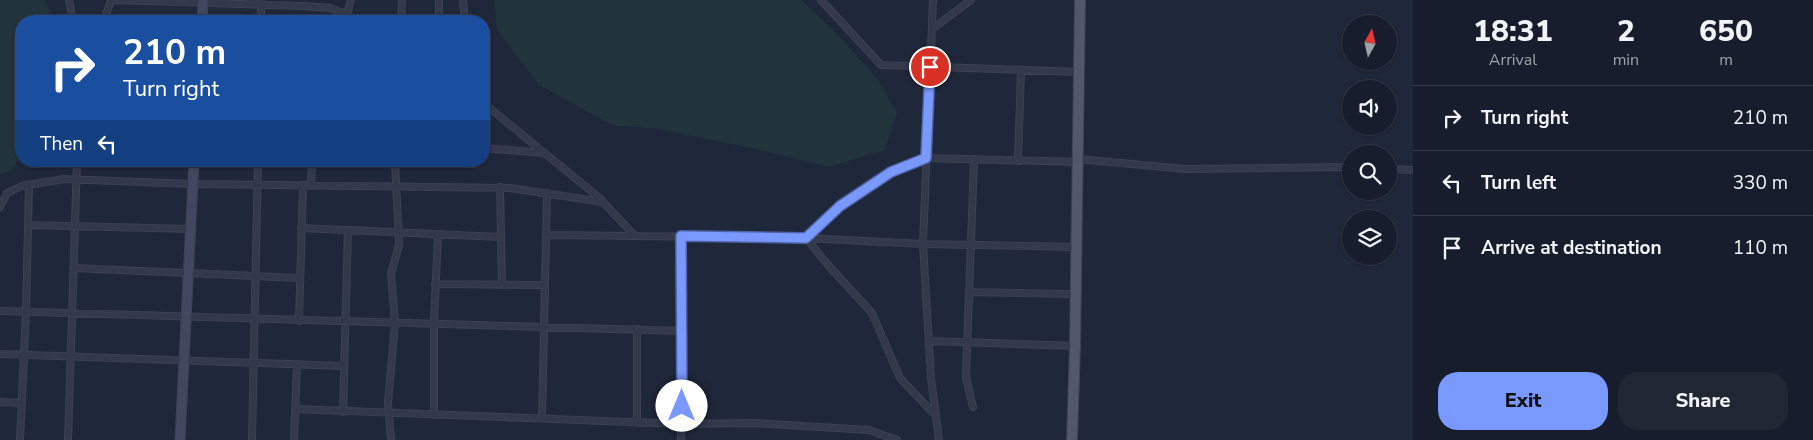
<!DOCTYPE html>
<style>
:root{--surface:#171d2c;--page:#202634;--text:#f1f3f6;--muted:#9ea2a9;--line:#363b48;--accent:#7a99ff}
body{margin:0;font-family:"Nunito Sans",sans-serif;background:var(--page);color:var(--text);height:100vh;display:flex;flex-direction:column;font-size:19px;white-space:nowrap}
*{box-sizing:border-box;margin:0}
p{font-size:16px;color:var(--muted)}
.icon{flex:none;width:28px;height:28px;fill:none;stroke:currentColor;stroke-width:2;stroke-linecap:round;stroke-linejoin:round}
.map{position:relative;flex:1;overflow:hidden}
.drawer{display:flex;flex-direction:column;background:var(--surface);width:400px}
.drawer>*{flex:none}
.top-card{position:absolute;left:15px;top:15px;width:475px;height:152px;border-radius:20px;box-shadow:0 1px 4px #0004,0 0 0 1px var(--line);background:#1a4fa0;color:#fff;overflow:hidden}
.needle{width:32px;rotate:8deg}
.fabs{position:absolute;left:1342px;top:15px;display:grid;gap:10px}
.fabs a{display:grid;place-items:center;width:55px;height:55px;border-radius:50%;background:var(--surface);box-shadow:0 1px 4px #0004,0 0 0 1px var(--line);font-size:25px}
.pin{position:absolute;display:grid;place-items:center;width:42px;height:42px;color:#fff;margin:-21px;border:2px solid #fff;border-radius:50%;box-shadow:0 1px 5px #0007}
.me{position:absolute;width:55px;margin:-28px;rotate:0deg;stroke-linejoin:round;filter:drop-shadow(0 0 4px #0008)}
.turn{display:flex;align-items:center;gap:18px;height:105px;padding:0 25px;font-size:22px}
.turn .icon{width:65px;height:65px;stroke-width:2.5}
.turn b{display:block;font-size:35px;line-height:42px}
.then{display:flex;align-items:center;height:48px;padding:0 25px;background:#0003;gap:10px;font-size:19px}
.eta{display:flex;justify-content:space-evenly;align-items:center;height:85px;text-align:center}
.eta b{font-size:30px;font-weight:800;line-height:35px}
.button{display:flex;gap:10px;margin-top:auto;padding:10px 25px}
.button a{flex:1;height:58px;border-radius:20px;background:var(--accent);color:#111;font-size:20px;font-weight:800;line-height:58px;text-align:center}
.button a+a{background:var(--page);color:var(--text)}
ul{padding:0;list-style:none}
li{display:flex;align-items:center;gap:15px;height:65px;padding:0 25px;border-top:1px solid var(--line)}
li div{flex:1}
li b{display:block;font-size:19px}
li em{font-style:normal}
main{display:flex;flex:1;min-height:0}
.map>svg:first-child{display:block}
.green{fill:#21343b}
.lines{fill:none;stroke-linecap:round;stroke-linejoin:round}
.street-casing{stroke:#3c4254;stroke-width:8}
.secondary-casing{stroke:#3c4254;stroke-width:11}
.primary-casing{stroke:#3c4254;stroke-width:12}
.street{stroke:#33394b;stroke-width:6}
.secondary{stroke:#40475e;stroke-width:9}
.primary{stroke:#51586b;stroke-width:10}
.route-casing{stroke:#4f63a6;stroke-width:12}
.route{stroke:#7a99ff;stroke-width:9}
</style>
<main>
<div class="map">
<svg width="1413" height="440" viewBox="0 0 1413 440">
<rect width="100%" height="100%" fill="#1f273a"/>
<path class="green" d="M0,0H45L54,21H21V155L12,170L0,174Z
M494,0H801L839,36L879,81L897,113L885,150L829,167L756,149L658,129L612,125L539,85L497,30Z"/>
<g class="lines">
<g class="street-casing">
<path id="street" d="M69,0L73,21
M113,0L302,6L330,8L342,13L348,11
M463,0L465,21
M821,0L881,65L1079,72
M933,0L923,244L931,378L939,440
M104,21L111,0
M261,21V0
M349,21L348,11L351,0
M401,21L402,0
M439,21V0
M932,29L971,0
M484,96L487,106L602,200
M484,148L544,153
M1078,159L1185,169L1351,167
M1018,161L1021,70
M1389,169L1413,170
M311,185L312,161
M500,187L502,285
M0,207L7,193L22,186L64,179L193,184L510,188L603,202L635,236L806,238L923,244L1077,247
M28,225L190,229
M301,228L501,237
M546,235L635,236
M681,236V440
M73,268L300,278
M435,284L545,285
M969,292L1076,294
M0,311L681,331
M299,321L303,185
M929,341L1075,346
M0,354L344,366
M0,402L21,403
M973,407L966,377L974,159
M295,409L682,424L754,423L869,430L897,440
M343,412L348,230
M434,415V323L438,234
M936,416L900,378L872,313L828,265L806,238L840,206L891,172L926,158L1078,162
M542,419L547,193
M637,423V329
M20,440L26,311L29,185
M68,440L77,161
M252,440L258,161
M294,440L297,364
M391,440L388,403L395,322L391,274L399,245L395,161"/>
</g>
<g class="secondary-casing">
<path id="secondary" d="M202,21L203,0
M180,440L194,161"/>
</g>
<g class="primary-casing">
<path id="primary" d="M1072,440L1075,346L1080,0"/>
</g>
<use href="#street" class="street"/>
<use href="#secondary" class="secondary"/>
<use href="#primary" class="primary"/>
</g>
<g class="lines">
<g class="route-casing">
<path id="route" d="M682,406L681,236L806,238L840,206L891,172L926,158L930,67"/>
</g>
<use href="#route" class="route"/>
</g>
</svg>
<div class="fabs">
<a><svg class="needle" viewBox="-14 -14 28 28"><path d="M0-13l5 13h-10z" fill="#e53935"/><path d="M0 13l5-13h-10z" fill="#9ea2a9"/></svg></a>
<a><svg class="icon" aria-label="sound" viewBox="0 0 24 24"><path d="M4 9h4l5-4v14l-5-4H4zM17 9q2 3 0 6"/></svg></a>
<a><svg class="icon" aria-label="search" viewBox="0 0 24 24"><circle cx="10" cy="10" r="6"/><path d="M15 15l6 6"/></svg></a>
<a><svg class="icon" aria-label="layers" viewBox="0 0 24 24"><path d="M12 4l9 5-9 5-9-5zM3 14l9 5 9-5"/></svg></a>
</div>
<div class="pin" style="left:930px;top:67px;background:#d93025"><svg class="icon" aria-label="arrive" viewBox="0 0 24 24"><path d="M6 21V4h12l-3 4 3 4H6"/></svg></div>
<svg class="me" style="left:682px;top:406px" viewBox="-20 -20 40 40"><circle r="19" fill="#fff"/><path d="M0-13L10 11 0 6-10 11z" fill="#7a99ff"/></svg>
<div class="top-card">
<div class="turn"><svg class="icon" aria-label="right" viewBox="0 0 24 24"><path d="M7 20v-9h11M14 6l5 5-5 5"/></svg><div><b>210 m</b>Turn right</div></div>
<div class="then">Then<svg class="icon" aria-label="left" viewBox="0 0 24 24"><path d="M17 20v-9H6M10 6l-5 5 5 5"/></svg></div>
</div>
</div>
<section class="drawer">
<div class="eta">
<div><b>18:31</b><p>Arrival</p></div>
<div><b>2</b><p>min</p></div>
<div><b>650</b><p>m</p></div>
</div>
<ul>
<li><svg class="icon" aria-label="right" viewBox="0 0 24 24"><path d="M7 20v-9h11M14 6l5 5-5 5"/></svg><div><b>Turn right</b></div><em>210 m</em></li>
<li><svg class="icon" aria-label="left" viewBox="0 0 24 24"><path d="M17 20v-9H6M10 6l-5 5 5 5"/></svg><div><b>Turn left</b></div><em>330 m</em></li>
<li><svg class="icon" aria-label="arrive" viewBox="0 0 24 24"><path d="M6 21V4h12l-3 4 3 4H6"/></svg><div><b>Arrive at destination</b></div><em>110 m</em></li>
</ul>
<div class="button"><a>Exit</a><a>Share</a></div>
</section>
</main>
